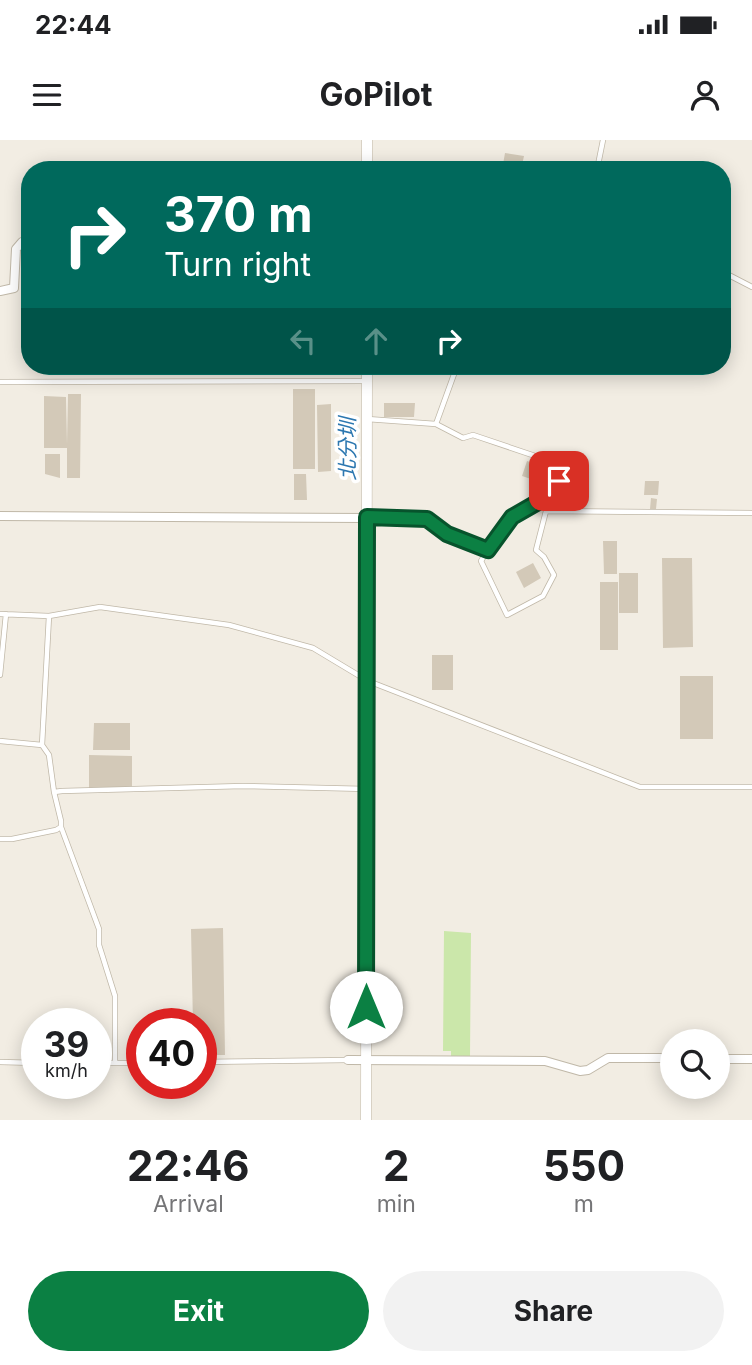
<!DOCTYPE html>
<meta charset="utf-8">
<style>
:root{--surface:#fff;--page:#f2f2f2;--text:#202124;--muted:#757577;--accent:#0b8043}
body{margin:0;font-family:Inter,"Noto Sans TC",sans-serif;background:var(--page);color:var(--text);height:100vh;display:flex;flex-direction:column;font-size:26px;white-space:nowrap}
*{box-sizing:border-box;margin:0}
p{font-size:23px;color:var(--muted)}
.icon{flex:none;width:38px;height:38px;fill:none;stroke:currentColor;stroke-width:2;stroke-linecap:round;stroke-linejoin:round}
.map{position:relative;height:980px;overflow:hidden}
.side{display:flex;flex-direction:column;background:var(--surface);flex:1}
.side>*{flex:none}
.top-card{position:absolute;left:21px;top:21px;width:710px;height:214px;border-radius:28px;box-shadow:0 4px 18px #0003;background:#00695c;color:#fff;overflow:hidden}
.fabs{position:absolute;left:660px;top:889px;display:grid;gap:14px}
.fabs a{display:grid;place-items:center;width:70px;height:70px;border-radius:50%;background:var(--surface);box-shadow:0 4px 18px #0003;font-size:35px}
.speed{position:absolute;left:21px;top:868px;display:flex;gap:14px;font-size:35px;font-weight:700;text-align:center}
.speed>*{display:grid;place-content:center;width:91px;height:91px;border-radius:50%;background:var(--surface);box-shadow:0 4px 18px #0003;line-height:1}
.speed small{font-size:18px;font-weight:400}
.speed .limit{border:10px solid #d22;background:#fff;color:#111}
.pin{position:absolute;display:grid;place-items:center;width:60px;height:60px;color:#fff;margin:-30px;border-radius:14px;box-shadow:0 4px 10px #0006}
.me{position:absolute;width:77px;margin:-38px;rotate:0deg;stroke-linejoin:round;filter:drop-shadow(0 0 5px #0008)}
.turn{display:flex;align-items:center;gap:24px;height:147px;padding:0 28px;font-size:32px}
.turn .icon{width:91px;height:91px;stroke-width:2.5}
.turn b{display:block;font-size:49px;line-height:60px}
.lanes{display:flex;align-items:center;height:66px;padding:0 28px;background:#0003;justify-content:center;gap:35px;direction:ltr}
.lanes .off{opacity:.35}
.eta{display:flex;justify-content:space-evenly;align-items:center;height:119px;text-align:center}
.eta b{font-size:42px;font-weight:700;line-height:49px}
.primary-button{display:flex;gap:14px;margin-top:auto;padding:14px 28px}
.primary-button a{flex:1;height:80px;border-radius:42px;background:var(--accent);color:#fff;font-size:28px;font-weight:700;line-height:80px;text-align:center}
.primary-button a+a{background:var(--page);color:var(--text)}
.status{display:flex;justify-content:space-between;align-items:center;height:49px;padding:0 35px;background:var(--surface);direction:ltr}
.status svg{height:19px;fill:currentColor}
header{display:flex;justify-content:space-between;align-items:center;height:91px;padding:0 28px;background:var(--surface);font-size:32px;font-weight:700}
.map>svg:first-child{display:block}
.green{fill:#cbe7aa}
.building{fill:#d3c9b8}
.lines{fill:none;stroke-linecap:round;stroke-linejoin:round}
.service-casing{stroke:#c0b8a8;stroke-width:6}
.minor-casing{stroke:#c0b8a8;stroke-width:10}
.tertiary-casing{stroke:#c0b8a8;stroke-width:11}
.service{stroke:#fff;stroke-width:4.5}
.minor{stroke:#fff;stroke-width:8}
.tertiary{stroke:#fff;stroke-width:10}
.route-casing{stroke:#07532c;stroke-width:18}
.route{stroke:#0b8043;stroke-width:12}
.labels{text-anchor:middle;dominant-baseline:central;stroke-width:7;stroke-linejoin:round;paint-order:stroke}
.water-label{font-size:21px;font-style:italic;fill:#2c77b0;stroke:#fff}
</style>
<div class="status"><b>22:44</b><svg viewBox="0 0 49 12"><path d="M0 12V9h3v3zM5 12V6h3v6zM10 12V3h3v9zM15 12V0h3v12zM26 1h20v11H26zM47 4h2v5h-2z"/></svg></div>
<header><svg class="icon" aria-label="menu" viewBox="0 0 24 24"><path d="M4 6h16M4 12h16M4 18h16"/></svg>GoPilot<svg class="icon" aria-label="person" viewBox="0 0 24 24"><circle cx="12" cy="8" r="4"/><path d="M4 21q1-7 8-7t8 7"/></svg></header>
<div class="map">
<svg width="752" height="980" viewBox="0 0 752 980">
<rect width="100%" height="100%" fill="#f2ede3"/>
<path class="green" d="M444,791L471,793L470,917L451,918V911H443Z"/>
<path class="building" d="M505,13L524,16L521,30H502Z
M293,249H315V329H293Z
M68,254H81L80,338H67V308H44V256L66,257L67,304Z
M384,263H415L414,277H384Z
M331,264V331L318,332L317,265Z
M45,314H60V338L45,334Z
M527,321L551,329L546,344L522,336Z
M294,334H306L307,360H294Z
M645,341H659L658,355H644Z
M651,358L657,359L656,369H650Z
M603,401H617V434H604Z
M662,418H692L693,507L663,508Z
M533,423L541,438L524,448L516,432Z
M619,433H638V473H619Z
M600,442H618V510H600Z
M432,515H453V550H432Z
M680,536H713V599H680Z
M94,583H130V610H93Z
M89,615L132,616V648H89Z
M223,788L225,915H201V884H193L191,789Z"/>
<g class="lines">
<g class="service-casing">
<path id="service" d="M597,30L603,0
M723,132L752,147
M0,242L367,241
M367,279L436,284L463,298L473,295L556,323L565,328L552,354L512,377L488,410
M436,284L457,226
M546,371L551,355
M368,378H427L448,394L488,410L481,421L507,475L543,456L554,435L544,417L536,410L546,371L752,373
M0,474L49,476L100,467L229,485L313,508L368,541L640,647H752
M49,476L42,605L49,615L54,652
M0,535L6,474
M0,601L42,605
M61,687L99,789V805L115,856V923
M0,699H12L56,690L61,687V681L54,652L62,651L243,646L367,649
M0,922L37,923
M201,922L348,920
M96,923H142"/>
</g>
<g class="minor-casing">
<path id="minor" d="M0,151L14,148L16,109L22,102H30
M0,376L367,378
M718,919H752
M348,920L545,921L580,931L588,930L608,918H672"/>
</g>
<g class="tertiary-casing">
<path id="tertiary" d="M367,0V30
M366,980L367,226"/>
</g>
<use href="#service" class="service"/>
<use href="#minor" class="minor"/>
<use href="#tertiary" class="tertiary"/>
</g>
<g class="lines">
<g class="route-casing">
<path id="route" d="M366,867L367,377L427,379L447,394L488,410L512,377L552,354L559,341"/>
</g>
<use href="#route" class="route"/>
</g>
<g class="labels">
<g class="water-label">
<text transform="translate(347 309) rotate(-90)">北分圳</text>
</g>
</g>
</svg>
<div class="fabs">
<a><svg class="icon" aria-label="search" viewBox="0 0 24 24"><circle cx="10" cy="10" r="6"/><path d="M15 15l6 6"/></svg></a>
</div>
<div class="speed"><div>39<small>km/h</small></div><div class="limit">40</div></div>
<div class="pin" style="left:559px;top:341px;background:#d93025"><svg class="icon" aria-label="arrive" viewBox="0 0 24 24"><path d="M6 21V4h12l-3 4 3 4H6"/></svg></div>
<svg class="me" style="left:366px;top:867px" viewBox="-20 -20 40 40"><circle r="19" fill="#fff"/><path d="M0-13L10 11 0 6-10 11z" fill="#0b8043"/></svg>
<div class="top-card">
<div class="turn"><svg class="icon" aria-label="right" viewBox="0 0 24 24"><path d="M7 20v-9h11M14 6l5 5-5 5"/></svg><div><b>370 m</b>Turn right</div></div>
<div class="lanes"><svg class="icon off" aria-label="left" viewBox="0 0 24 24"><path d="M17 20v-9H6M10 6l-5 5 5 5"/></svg><svg class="icon off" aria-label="ahead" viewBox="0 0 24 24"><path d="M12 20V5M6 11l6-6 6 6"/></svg><svg class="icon" aria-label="right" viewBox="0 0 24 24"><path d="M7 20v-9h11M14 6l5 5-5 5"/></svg></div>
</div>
</div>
<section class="side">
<div class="eta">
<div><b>22:46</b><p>Arrival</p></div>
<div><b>2</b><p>min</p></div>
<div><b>550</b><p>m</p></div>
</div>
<div class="primary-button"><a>Exit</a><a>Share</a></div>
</section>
